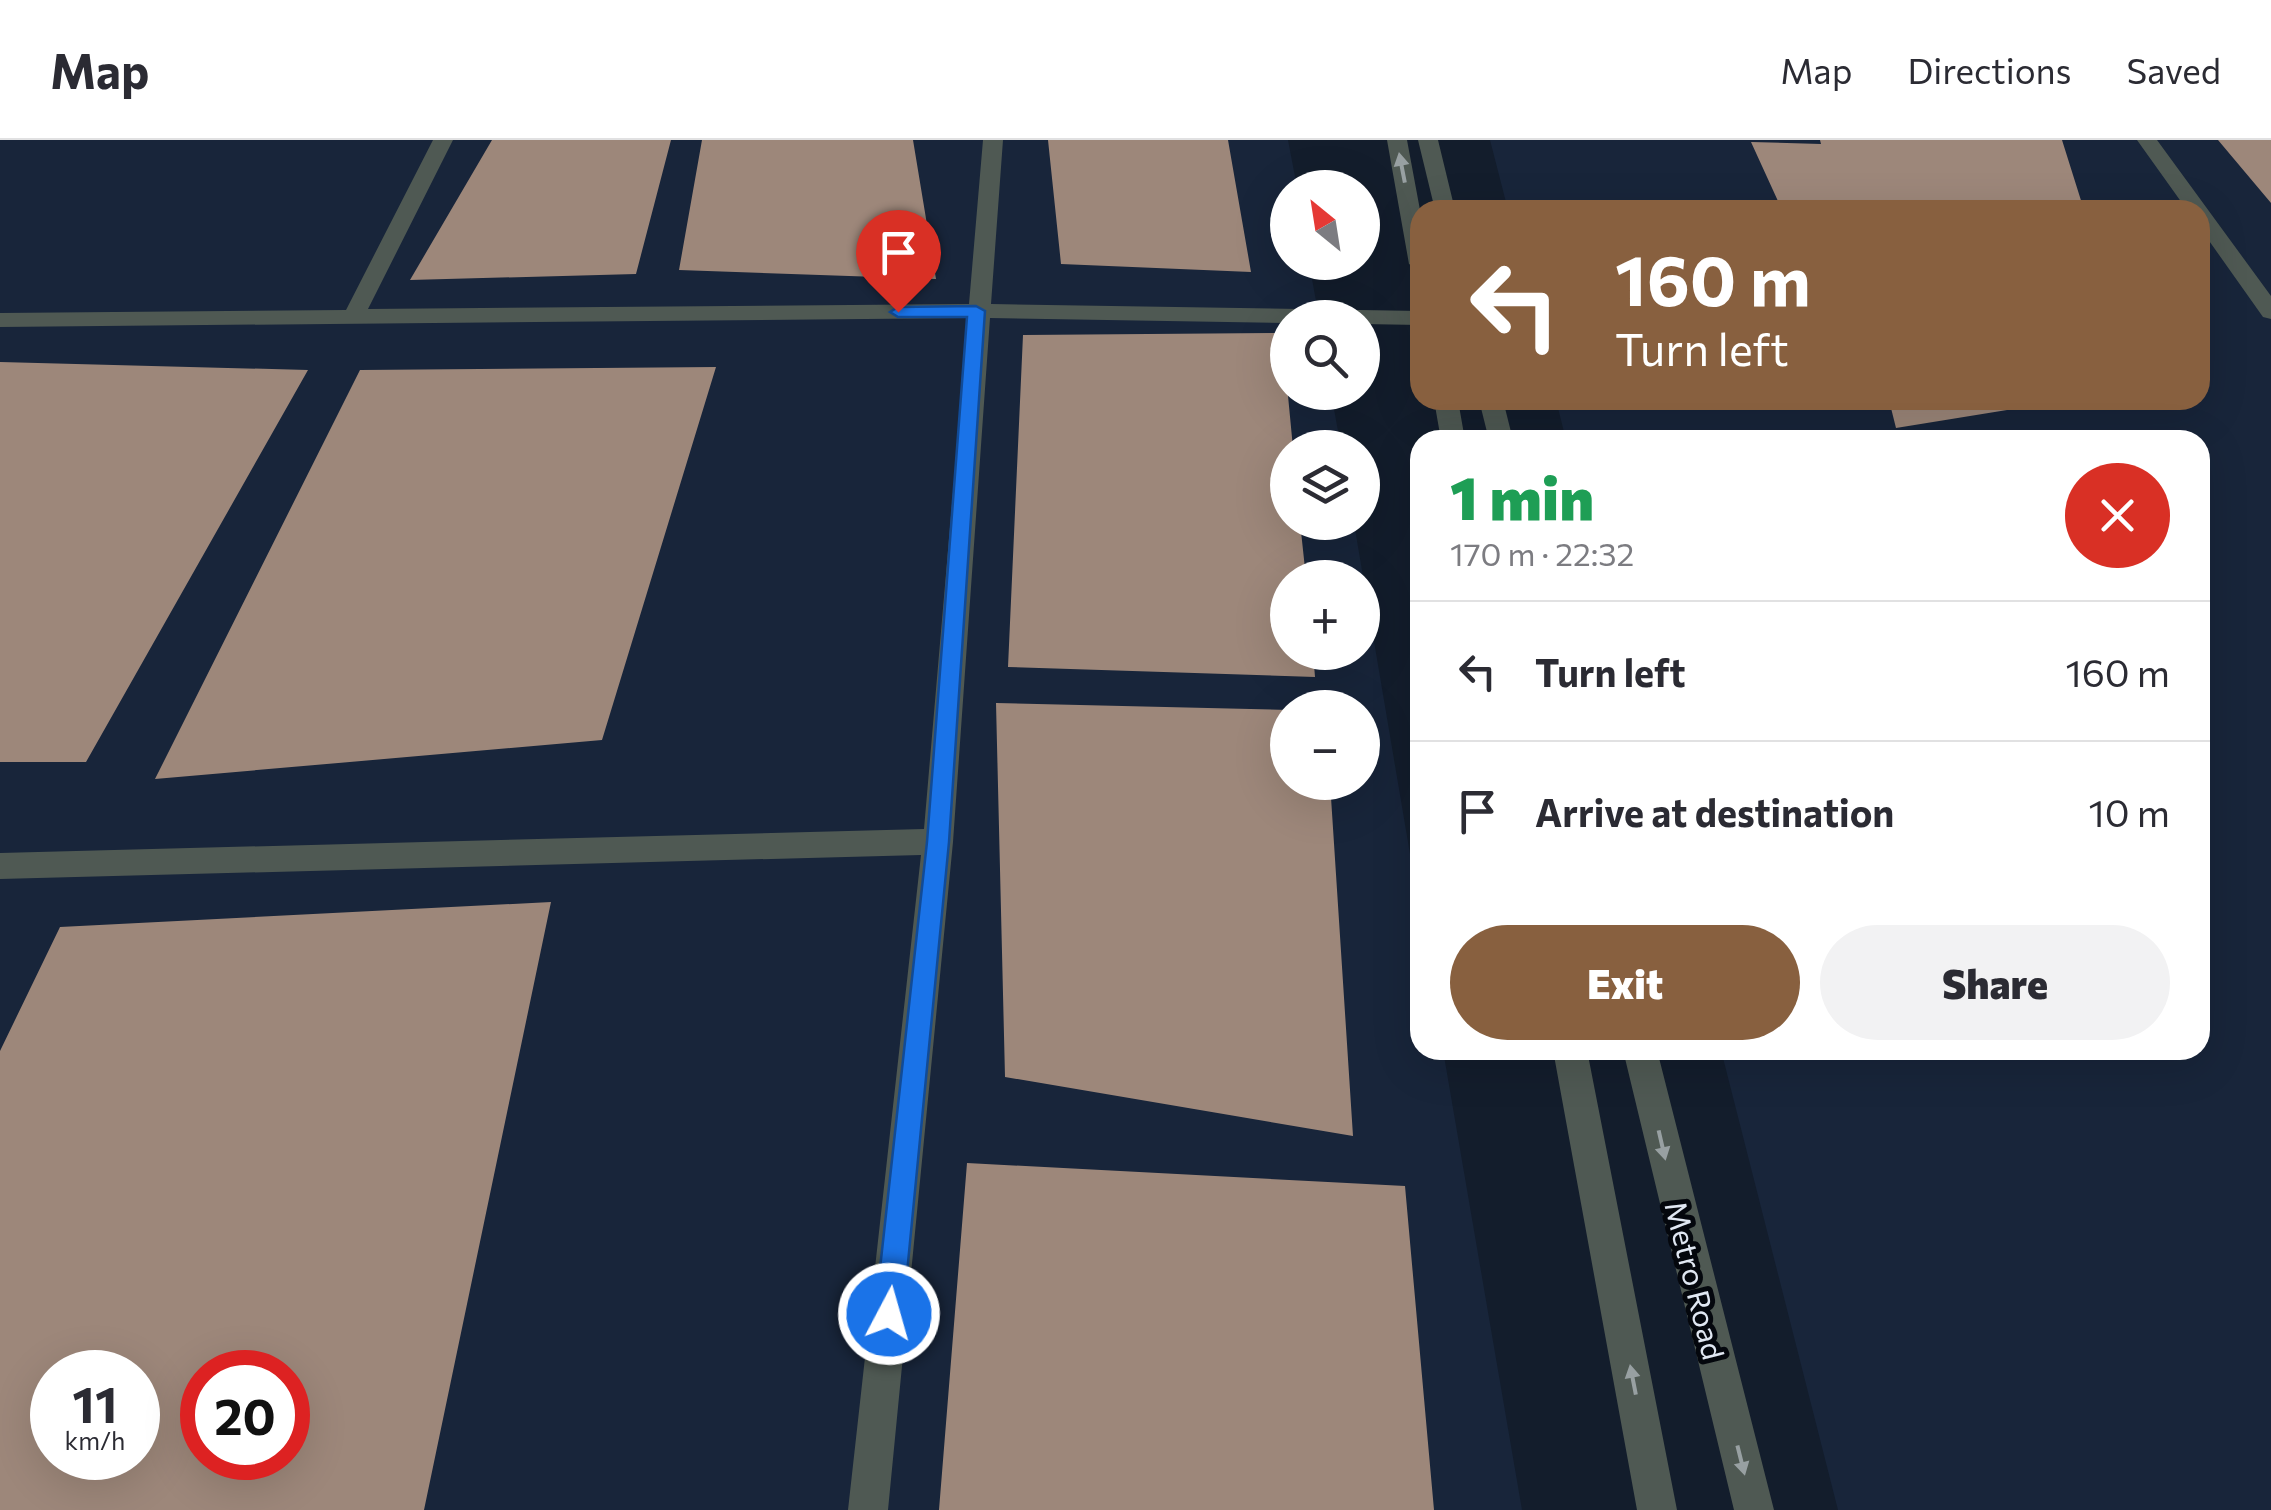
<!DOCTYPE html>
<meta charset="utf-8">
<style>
:root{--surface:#fff;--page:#f2f2f3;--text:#2b2b33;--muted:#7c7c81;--line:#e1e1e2;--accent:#88603f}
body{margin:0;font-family:Commissioner,sans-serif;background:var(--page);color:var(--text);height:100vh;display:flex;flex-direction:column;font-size:38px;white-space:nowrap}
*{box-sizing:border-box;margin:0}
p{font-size:32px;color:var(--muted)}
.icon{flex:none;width:55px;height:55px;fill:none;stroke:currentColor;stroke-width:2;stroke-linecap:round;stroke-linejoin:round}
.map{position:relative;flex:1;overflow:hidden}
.sheet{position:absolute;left:1410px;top:290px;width:800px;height:630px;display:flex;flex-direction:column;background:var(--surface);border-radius:30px;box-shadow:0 10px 40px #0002}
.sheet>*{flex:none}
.guide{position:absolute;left:1410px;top:60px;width:800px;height:210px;border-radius:30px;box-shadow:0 10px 40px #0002;background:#88603f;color:#fff;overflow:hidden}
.needle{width:65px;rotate:330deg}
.fabs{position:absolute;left:1270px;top:30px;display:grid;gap:20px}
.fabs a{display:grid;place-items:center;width:110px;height:110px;border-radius:50%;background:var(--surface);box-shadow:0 10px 40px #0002;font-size:50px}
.speed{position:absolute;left:30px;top:1210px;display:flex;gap:20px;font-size:50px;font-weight:700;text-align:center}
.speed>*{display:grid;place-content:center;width:130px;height:130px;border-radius:50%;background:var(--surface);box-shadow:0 10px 40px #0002;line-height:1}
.speed small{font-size:25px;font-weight:400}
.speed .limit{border:15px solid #d22;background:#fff;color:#111}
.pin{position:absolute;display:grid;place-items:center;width:85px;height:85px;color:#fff;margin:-102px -42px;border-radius:50% 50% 50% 0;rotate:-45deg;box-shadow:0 0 10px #0007}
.pin .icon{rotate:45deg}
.me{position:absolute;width:110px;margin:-55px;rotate:6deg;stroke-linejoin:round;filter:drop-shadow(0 0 8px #0008)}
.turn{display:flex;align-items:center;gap:35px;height:210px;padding:0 40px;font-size:45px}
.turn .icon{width:130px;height:130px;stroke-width:2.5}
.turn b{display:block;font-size:70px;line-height:85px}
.round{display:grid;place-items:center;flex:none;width:105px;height:105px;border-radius:52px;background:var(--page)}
.overview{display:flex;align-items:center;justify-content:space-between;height:170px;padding:0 40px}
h1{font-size:60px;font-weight:800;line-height:75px;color:#1e9e55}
.action{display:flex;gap:20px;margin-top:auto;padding:20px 40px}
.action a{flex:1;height:115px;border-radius:60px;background:var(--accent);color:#fff;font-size:40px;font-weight:800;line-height:115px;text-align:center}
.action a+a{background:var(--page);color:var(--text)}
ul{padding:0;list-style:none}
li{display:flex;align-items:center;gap:30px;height:140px;padding:0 40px;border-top:2px solid var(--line)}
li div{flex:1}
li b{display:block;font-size:38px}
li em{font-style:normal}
header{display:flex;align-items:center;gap:60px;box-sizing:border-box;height:140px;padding:0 50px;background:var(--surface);border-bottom:2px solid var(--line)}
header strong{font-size:48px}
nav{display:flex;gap:55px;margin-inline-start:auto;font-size:35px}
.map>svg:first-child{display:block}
.built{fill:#18253a;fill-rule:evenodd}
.building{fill:#9d877a;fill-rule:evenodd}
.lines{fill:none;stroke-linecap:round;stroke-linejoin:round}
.minor{fill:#4f5953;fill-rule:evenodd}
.oneway{fill:#98a0a2}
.route{fill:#1a73e8;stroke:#114b97;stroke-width:2.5}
.labels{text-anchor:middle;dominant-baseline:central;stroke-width:10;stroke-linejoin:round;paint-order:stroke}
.near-street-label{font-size:30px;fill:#e0e7f2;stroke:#04070d}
</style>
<header>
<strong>Map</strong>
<nav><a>Map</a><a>Directions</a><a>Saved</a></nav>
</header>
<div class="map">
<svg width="2271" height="1370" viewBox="0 0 2271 1370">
<rect width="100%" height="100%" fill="#131d2c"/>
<path class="built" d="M0,0H1288L1297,47L1288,48V122L1309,123L1319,177L1288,178V252L1331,253L1341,307L1288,308V382L1354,383L1420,773V910H1443L1522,1370H0ZM1288,438H1362V512H1288ZM1288,568H1362V642H1288ZM52,1232H138V1318H52ZM202,1232H288V1318H202Z
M1490,0H2271V1370H1838L1721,910H2200V300H1566L1556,260H2200V70H1508Z"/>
<path class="building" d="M492,0H671L636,134L410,140Z
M702,0H913L936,139L679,130Z
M1048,0H1228L1251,132L1061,124Z
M1820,0H2062L2084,70H1782L1751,2L1821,4Z
M2218,0H2271V63Z
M1282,193L1293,308H1288V382H1300L1306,438H1288V512H1313L1315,537L1008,527L1023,195Z
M0,222L308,230L86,622H0Z
M716,227L602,600L155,639L360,230Z
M1889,260H2002L2007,270L1896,288Z
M996,563L1288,570V642H1330L1353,996L1005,937Z
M551,762L424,1370H0V911L60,787ZM52,1232H138V1318H52ZM202,1232H288V1318H202Z
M967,1023L1405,1046L1434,1370H939Z"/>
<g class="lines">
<path class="minor" d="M433,0H453L368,169L969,164L983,0H1003L991,164L1420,171V185L1362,184V178H1288V183L990,178L953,702L888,1370H848L921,715L0,739V713L924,689L968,178L0,187V173L346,170Z
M1387,0H1407L1420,70V131L1409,124Z
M1418,0H1438L1455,70H1435Z
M2137,0H2157L2271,156V179L2263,177L2200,88V70H2187Z
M1434,260H1458L1465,300H1441Z
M1479,260H1503L1513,300H1489Z
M1553,910H1587L1677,1370H1637Z
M1623,910H1657L1774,1370H1734Z"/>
</g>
<defs><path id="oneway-solid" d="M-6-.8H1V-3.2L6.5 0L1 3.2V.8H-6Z" transform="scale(2.5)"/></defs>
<g class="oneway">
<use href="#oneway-solid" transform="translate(1402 28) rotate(-101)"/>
<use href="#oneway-solid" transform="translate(1662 1005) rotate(77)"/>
<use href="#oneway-solid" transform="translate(1633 1240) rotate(-101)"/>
<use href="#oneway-solid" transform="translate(1741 1320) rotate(76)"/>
</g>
<path class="route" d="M976,166L985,171L949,702L903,1174L899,1183L889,1188L879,1183L875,1174L927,702L967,177H898L890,172L898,167Z"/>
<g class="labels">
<g class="near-street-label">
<text transform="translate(1696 1140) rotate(76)">Metro Road</text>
</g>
</g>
</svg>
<div class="fabs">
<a><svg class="needle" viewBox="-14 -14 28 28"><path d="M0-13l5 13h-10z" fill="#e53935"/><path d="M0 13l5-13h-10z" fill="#7c7c81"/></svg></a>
<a><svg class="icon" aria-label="search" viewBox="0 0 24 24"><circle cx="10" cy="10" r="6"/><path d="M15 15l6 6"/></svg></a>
<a><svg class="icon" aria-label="layers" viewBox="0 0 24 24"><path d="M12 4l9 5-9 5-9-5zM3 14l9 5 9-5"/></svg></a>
<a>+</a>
<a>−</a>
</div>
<div class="speed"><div>11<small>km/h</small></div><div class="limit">20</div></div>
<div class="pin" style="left:898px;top:172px;background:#d93025"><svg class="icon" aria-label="arrive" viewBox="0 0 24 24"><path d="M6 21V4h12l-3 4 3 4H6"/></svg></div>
<svg class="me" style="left:889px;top:1174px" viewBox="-20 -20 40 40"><circle r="17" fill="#1a73e8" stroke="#fff" stroke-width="3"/><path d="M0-11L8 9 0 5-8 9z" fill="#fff"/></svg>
<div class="guide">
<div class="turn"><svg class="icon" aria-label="left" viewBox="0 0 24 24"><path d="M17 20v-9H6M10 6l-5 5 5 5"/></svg><div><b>160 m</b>Turn left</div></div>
</div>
<section class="sheet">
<div class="overview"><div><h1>1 min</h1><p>170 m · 22:32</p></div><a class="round" style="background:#d93025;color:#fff"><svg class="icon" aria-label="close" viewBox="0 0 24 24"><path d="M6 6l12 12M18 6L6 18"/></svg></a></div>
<ul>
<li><svg class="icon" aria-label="left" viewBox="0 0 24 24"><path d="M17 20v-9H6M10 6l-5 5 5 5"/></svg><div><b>Turn left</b></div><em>160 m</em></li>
<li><svg class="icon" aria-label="arrive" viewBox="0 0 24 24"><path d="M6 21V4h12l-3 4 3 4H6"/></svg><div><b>Arrive at destination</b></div><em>10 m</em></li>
</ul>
<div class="action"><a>Exit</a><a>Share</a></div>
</section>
</div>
